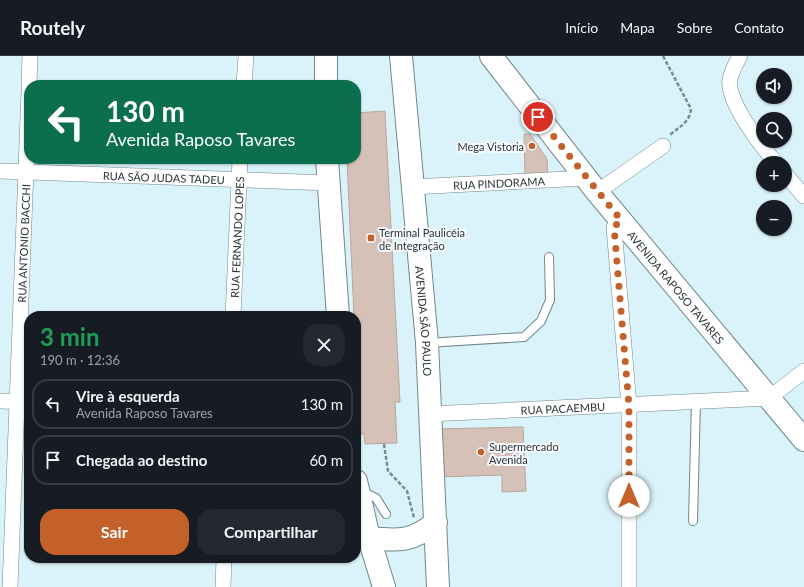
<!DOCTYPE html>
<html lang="pt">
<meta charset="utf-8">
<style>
:root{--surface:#171b24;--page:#242831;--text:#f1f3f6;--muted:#9ea1a6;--line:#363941;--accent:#c4602a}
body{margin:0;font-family:Lato,sans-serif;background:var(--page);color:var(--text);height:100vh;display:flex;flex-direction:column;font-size:15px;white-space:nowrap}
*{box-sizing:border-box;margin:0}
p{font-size:13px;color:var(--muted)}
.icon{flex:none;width:22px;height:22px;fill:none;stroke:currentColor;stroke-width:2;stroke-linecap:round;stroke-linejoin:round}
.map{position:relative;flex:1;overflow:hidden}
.details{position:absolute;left:24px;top:255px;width:337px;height:252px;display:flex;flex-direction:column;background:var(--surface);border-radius:16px;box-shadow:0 1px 3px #0004}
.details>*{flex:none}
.guide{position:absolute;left:24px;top:24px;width:337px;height:84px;border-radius:16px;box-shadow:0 1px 3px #0004;background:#0b6e4f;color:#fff;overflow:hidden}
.controls{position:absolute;left:756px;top:12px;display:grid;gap:8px}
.controls a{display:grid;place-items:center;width:36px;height:36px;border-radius:50%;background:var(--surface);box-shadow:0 1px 3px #0004;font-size:20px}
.pin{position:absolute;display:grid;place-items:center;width:34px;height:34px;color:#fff;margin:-17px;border:2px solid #fff;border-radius:50%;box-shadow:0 1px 4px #0007}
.me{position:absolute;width:44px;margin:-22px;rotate:0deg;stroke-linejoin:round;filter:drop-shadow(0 0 3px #0008)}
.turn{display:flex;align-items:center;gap:14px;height:84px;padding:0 16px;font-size:18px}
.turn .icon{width:52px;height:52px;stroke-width:2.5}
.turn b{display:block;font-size:28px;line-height:34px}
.round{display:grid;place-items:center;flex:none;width:42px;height:42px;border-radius:16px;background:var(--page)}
.head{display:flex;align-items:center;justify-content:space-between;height:68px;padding:0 16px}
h1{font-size:24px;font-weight:700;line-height:30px;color:#1e9e55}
.primary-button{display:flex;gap:8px;margin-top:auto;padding:8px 16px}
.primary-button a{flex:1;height:46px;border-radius:16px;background:var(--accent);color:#fff;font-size:16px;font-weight:700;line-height:46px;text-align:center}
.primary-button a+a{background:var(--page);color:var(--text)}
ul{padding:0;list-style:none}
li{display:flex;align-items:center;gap:12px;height:50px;margin:0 8px 6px;padding:0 8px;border:2px solid var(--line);border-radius:16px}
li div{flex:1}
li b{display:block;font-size:15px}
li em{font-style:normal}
header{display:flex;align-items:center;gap:24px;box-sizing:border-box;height:56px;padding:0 20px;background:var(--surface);border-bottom:1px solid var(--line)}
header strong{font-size:19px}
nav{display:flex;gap:22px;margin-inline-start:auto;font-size:14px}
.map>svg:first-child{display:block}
.building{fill:#d5c1b8;stroke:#b9a69c}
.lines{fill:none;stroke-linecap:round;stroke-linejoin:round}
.service-casing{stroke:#71878d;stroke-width:10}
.minor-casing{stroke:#71878d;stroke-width:16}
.secondary-casing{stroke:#71878d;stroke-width:24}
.primary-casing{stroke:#71878d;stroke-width:24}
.path{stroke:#7b8b8f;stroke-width:2.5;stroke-dasharray:4 2;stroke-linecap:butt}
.service{stroke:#fff;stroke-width:8}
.minor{stroke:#fff;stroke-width:15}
.secondary{stroke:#fff;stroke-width:22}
.primary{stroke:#fff;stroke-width:22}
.route{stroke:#c4602a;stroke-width:7;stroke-dasharray:0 12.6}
.poi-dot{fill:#c4602a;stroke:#f7fbfd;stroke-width:1.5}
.labels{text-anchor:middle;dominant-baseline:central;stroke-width:4;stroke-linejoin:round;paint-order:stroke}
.poi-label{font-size:11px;fill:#2a3335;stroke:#f7fbfd;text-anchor:start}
.street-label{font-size:11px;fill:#2a3335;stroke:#f7fbfd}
</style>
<header>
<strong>Routely</strong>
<nav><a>Início</a><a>Mapa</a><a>Sobre</a><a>Contato</a></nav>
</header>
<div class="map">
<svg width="804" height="531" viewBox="0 0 804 531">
<rect width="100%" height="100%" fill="#daf2f9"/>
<path class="building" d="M385,55L400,346H395L397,387L365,388L364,378H358L356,260H354L347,103H356V57Z
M524,78H530L547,103L548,122H525Z
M523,371L526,435L502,436V419L439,421L438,373Z"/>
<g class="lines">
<g class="service-casing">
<path id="service" d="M427,287L524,281L541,265L550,244L549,201
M361,435L376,442L386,458
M693,465L696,345"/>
</g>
<g class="minor-casing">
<g id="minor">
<path d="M740,0C736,7 732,15 730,23C726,45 762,91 776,107"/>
<path d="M29,29L30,0"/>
<path d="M244,29L246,0"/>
<path id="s1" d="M0,115L328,127"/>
<path d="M785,118L804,140"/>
<path id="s2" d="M411,131L586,122"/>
<path d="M597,136L663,90"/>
<path d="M621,164L614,171L629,350V531"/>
<path id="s3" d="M233,260L240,103"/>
<path d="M0,345L29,346"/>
<path id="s4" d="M429,358L769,342L804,315"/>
<path id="s5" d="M10,531L29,35"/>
<path d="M223,531L224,502"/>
</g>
</g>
<g class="secondary-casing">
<g id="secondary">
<path d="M326,0V29"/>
<path id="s6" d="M401,0L427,287L438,531"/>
<path d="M327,103L338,260"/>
<path d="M356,425L369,482L384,531"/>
<path d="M369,482C398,485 413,486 436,466"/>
</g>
</g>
<g class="primary-casing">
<g id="primary">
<path id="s7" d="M491,0L597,136L804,384"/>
</g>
</g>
<path class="path" d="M663,0L691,53C690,66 679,71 670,79
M384,388L388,415L407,435L414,462"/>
<use href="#service" class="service"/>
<use href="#minor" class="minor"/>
<use href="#secondary" class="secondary"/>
<use href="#primary" class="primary"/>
</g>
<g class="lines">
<path class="route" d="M538,61L621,164L614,171L629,350V440"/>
</g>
<g class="poi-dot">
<circle cx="532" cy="90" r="4"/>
<rect x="367" y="178" width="8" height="8" rx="2"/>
<circle cx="481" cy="396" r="4"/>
</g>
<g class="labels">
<g class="poi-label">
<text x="524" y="90" text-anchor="end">Mega Vistoria</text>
<text x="379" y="176">Terminal Paulicéia<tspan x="379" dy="13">de Integração</tspan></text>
<text x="489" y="390">Supermercado<tspan x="489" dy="13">Avenida</tspan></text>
</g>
<g class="street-label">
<text stroke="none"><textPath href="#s1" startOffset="164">RUA SÃO JUDAS TADEU</textPath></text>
<text stroke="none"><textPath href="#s2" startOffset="88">RUA PINDORAMA</textPath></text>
<text stroke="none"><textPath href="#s3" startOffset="79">RUA FERNANDO LOPES</textPath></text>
<text stroke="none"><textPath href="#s5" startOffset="344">RUA ANTONIO BACCHI</textPath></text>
<text stroke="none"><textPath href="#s7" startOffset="296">AVENIDA RAPOSO TAVARES</textPath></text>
<text stroke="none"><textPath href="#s6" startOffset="266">AVENIDA SÃO PAULO</textPath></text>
<text stroke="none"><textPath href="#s4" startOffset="134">RUA PACAEMBU</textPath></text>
</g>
</g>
</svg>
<div class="controls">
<a><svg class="icon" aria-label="sound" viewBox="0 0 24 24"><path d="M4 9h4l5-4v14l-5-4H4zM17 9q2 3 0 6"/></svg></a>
<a><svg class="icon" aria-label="search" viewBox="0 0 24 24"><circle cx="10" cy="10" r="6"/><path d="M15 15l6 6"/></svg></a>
<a>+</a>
<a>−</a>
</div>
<div class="pin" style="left:538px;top:61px;background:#d93025"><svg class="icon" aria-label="arrive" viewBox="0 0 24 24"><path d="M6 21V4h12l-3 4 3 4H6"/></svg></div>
<svg class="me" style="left:629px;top:440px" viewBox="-20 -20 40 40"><circle r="19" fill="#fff"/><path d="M0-13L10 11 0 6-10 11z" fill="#c4602a"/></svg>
<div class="guide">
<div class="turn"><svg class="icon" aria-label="left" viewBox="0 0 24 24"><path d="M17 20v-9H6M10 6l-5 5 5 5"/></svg><div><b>130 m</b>Avenida Raposo Tavares</div></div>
</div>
<section class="details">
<div class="head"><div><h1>3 min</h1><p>190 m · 12:36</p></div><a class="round"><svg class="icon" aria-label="close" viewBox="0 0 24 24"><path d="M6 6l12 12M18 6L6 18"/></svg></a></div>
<ul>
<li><svg class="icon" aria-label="left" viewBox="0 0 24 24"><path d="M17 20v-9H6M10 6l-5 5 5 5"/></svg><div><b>Vire à esquerda</b><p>Avenida Raposo Tavares</p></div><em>130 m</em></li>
<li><svg class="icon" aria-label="arrive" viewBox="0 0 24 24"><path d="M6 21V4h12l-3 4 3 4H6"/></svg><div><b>Chegada ao destino</b></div><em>60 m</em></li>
</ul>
<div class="primary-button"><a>Sair</a><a>Compartilhar</a></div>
</section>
</div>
